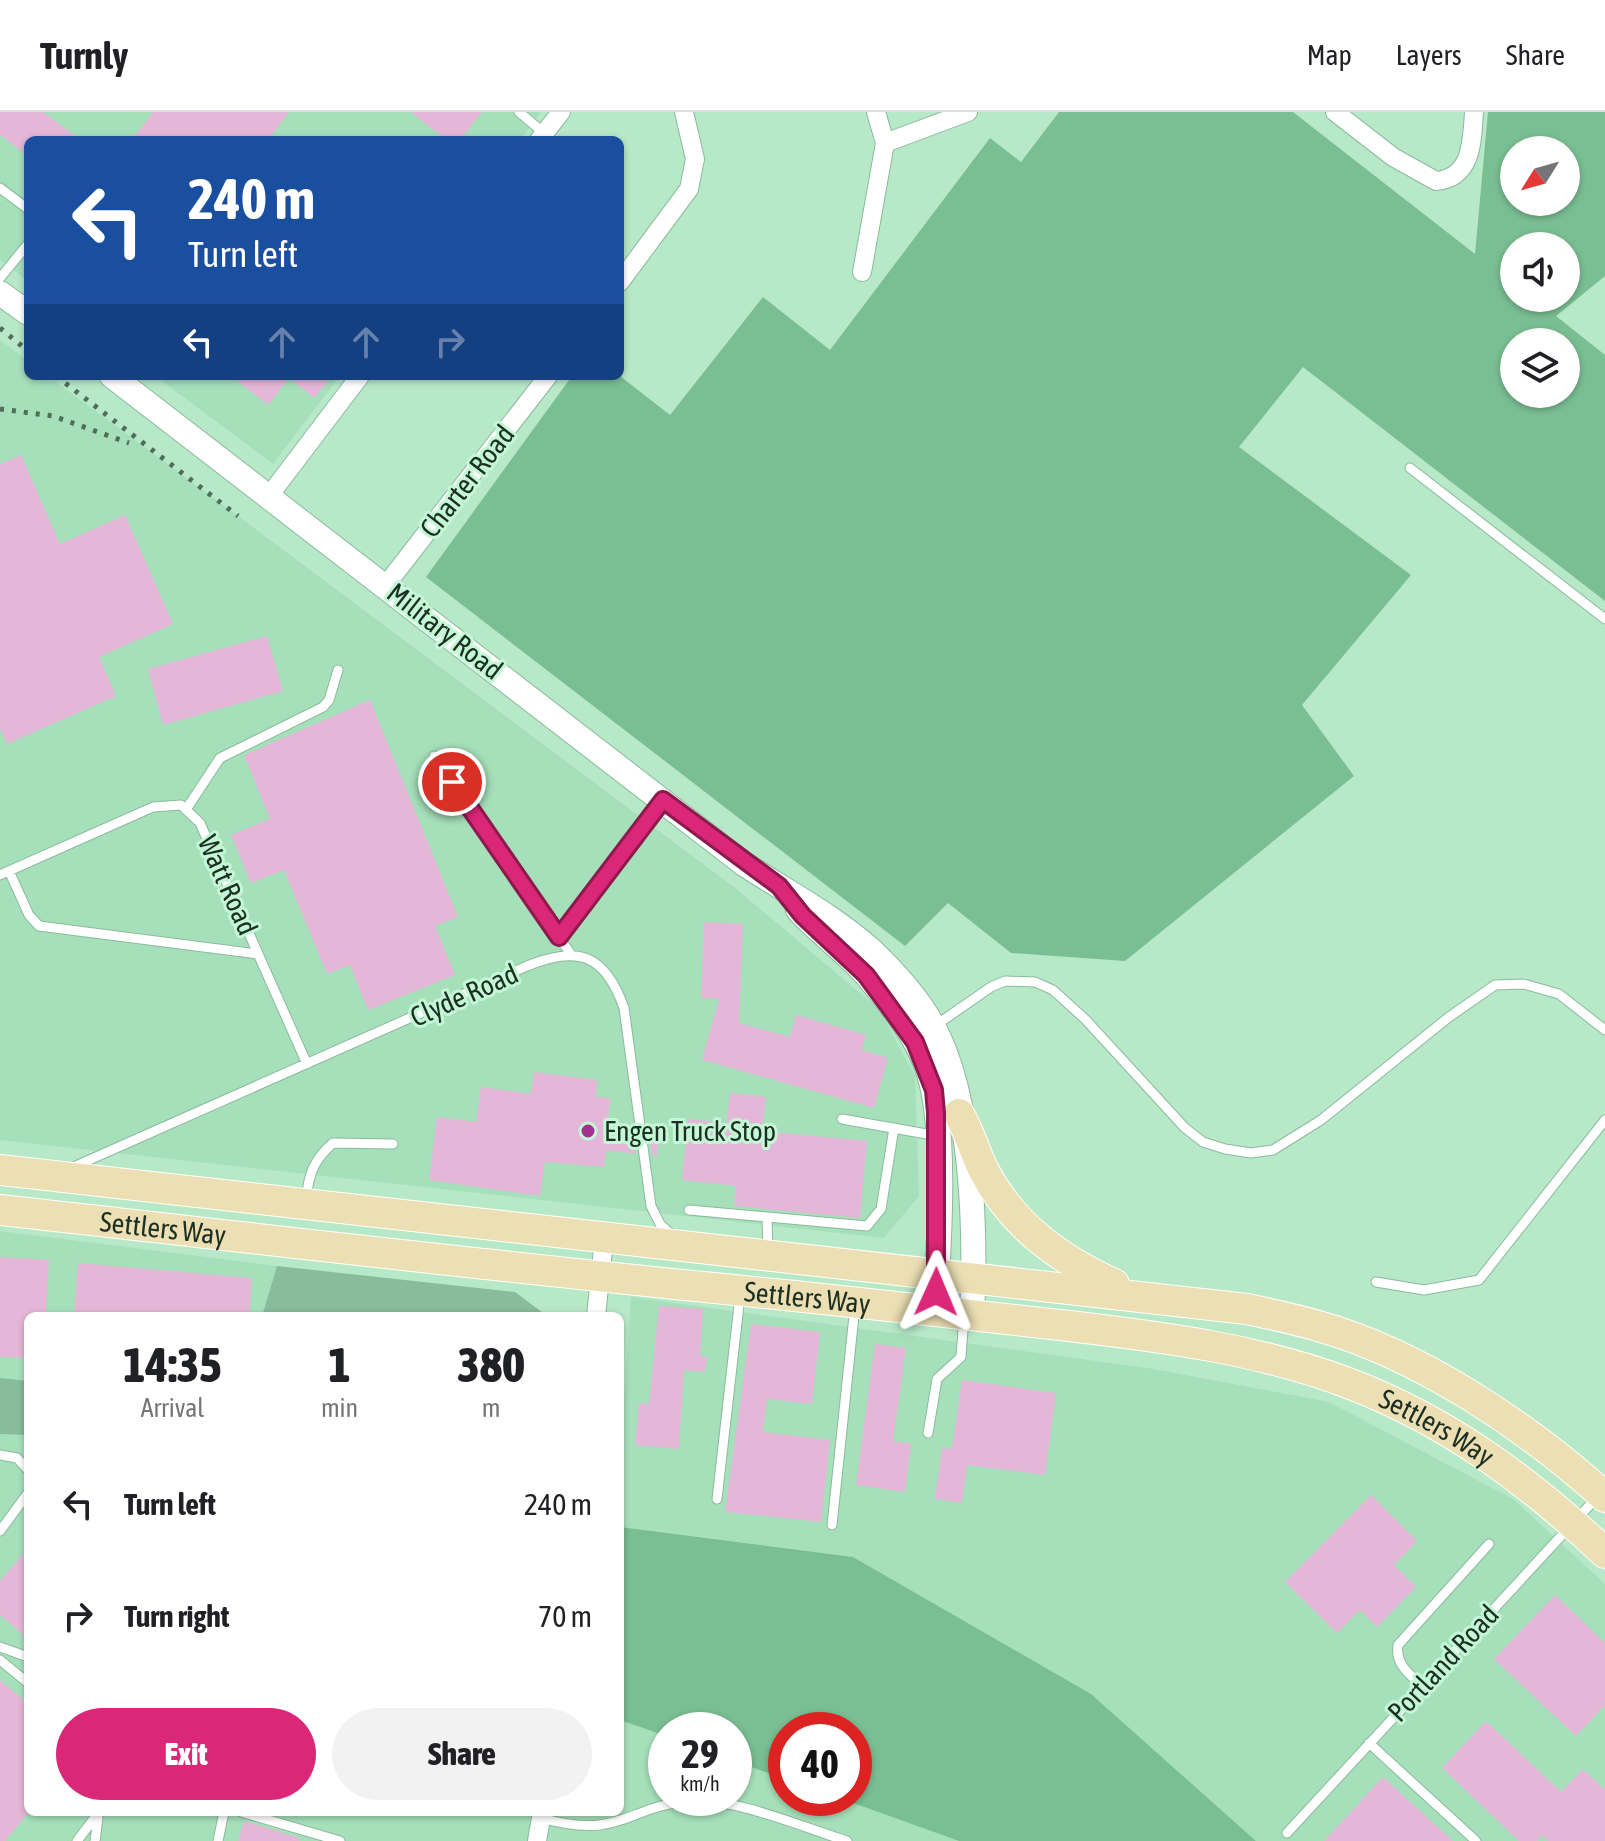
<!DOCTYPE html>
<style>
:root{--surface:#fff;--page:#f2f2f2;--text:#202124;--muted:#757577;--line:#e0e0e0;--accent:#db2777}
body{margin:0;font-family:"Asap Condensed",sans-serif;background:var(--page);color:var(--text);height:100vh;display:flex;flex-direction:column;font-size:30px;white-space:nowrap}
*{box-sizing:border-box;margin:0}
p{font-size:26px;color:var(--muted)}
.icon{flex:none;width:44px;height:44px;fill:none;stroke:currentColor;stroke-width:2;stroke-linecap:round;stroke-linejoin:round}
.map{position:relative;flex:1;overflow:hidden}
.sheet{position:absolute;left:24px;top:1200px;width:600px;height:504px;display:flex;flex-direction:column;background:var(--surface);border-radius:12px;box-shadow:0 2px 6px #0004}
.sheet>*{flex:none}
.guide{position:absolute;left:24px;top:24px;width:600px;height:244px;border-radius:12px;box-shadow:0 2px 6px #0004;background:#1a4fa0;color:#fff;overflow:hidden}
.needle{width:52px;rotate:233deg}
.controls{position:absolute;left:1500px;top:24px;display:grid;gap:16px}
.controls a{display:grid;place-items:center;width:80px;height:80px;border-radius:50%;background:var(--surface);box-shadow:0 2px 6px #0004;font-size:40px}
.speed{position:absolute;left:648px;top:1600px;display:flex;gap:16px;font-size:40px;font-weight:700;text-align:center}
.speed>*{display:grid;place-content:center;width:104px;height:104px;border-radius:50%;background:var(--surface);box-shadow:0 2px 6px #0004;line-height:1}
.speed small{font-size:20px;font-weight:400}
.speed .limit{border:12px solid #d22;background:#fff;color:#111}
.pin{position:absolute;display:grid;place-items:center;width:68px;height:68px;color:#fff;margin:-34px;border:4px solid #fff;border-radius:50%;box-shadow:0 2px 8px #0007}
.me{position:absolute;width:88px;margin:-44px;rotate:1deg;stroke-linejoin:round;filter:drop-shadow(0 0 6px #0008)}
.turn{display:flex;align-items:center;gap:28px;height:168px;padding:0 32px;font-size:36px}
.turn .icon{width:104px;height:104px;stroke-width:2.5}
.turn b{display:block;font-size:56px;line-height:68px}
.lanes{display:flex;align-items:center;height:76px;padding:0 32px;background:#0003;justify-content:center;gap:40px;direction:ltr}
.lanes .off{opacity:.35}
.eta{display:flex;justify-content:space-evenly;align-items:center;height:136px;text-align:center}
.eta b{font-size:48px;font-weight:800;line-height:56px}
.cta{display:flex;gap:16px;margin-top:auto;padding:16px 32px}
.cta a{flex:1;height:92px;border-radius:48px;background:var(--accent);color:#fff;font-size:32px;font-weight:800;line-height:92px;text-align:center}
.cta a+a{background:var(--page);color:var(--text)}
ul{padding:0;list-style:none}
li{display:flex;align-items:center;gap:24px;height:112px;padding:0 32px}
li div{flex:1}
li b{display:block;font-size:30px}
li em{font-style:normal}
header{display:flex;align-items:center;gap:48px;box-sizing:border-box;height:112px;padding:0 40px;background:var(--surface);border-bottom:2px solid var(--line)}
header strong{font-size:38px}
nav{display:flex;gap:44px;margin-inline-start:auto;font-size:28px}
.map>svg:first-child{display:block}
.built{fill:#a6e0ba}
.green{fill:#88bc9a}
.forest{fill:#7abe93;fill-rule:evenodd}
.building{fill:#e4b7d8}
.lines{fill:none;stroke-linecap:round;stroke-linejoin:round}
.service-casing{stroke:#8aba9b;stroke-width:11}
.minor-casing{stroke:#8aba9b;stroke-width:20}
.tertiary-casing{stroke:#8aba9b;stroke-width:26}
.primary-casing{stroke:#fff;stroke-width:32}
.service{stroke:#fff;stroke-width:9}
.minor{stroke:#fff;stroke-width:18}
.tertiary{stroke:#fff;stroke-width:24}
.primary{stroke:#ebdfb3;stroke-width:30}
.rail{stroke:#4f6d5a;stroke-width:5;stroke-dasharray:4 8;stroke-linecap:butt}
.route-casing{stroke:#8e194d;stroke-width:20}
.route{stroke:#db2777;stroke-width:14}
.poi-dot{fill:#a3328f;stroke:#c4f7d5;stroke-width:3}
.labels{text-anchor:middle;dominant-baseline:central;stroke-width:6;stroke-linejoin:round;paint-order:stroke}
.street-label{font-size:28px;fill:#1c2f23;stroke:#c4f7d5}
.poi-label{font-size:28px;fill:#1c2f23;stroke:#c4f7d5;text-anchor:start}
</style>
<header>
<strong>Turnly</strong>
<nav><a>Map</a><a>Layers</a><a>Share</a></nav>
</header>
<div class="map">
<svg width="1605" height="1729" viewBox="0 0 1605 1729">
<rect width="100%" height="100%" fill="#b7e9c8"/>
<path class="built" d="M0,0H541L520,28H28V169L0,148Z
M0,228L28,249V264H48L238,404L734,775L879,897L915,964L919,1084L884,1126L0,1028Z
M155,264H340L273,352Z
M0,1119L277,1154L262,1204H28V1700H620V1608L666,1624V1686H734V1649L786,1667V1686H839L959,1729H0Z
M631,1185L1154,1257L1329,1290L1513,1387L1605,1472V1729H1256L1091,1582L853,1445L620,1415V1350Z"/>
<path class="green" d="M277,1154L515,1180L547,1204H262Z
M0,1266L28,1269V1323L0,1322Z"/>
<path class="forest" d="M1059,0H1293L1475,142L1488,0H1605V164L1556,204L1605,243V489L1303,255L1239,335L1411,463L1302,593L1354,664L1125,849L1011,841L948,791L905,834L426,465L572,264H620L670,303L763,185L830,238L990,26L1021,50ZM1514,38H1566V90H1514ZM1514,134H1566V186H1514ZM1514,230H1566V282H1514Z
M620,1415L853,1445L1091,1582L1256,1729H959L839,1686H854V1618H786V1667L734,1649V1618H666V1624L620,1608Z"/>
<path class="building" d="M0,0H43L81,28H28V44L0,23Z
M153,0H289L268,28H132Z
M411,0H482L460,28H446Z
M231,264H332L314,286L289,266L268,293Z
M21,343L60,432L125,403L173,512L99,545L116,584L7,632L0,617V352Z
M267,524L283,579L163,613L148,557Z
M370,588L458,805L435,814L455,863L368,898L350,853L327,862L284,758L251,771L231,723L270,707L244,643Z
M704,810L743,812L739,911L790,925L796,903L866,923L862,938L888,946L874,996L702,948L719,887L701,886Z
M534,960L597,968L596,985L610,986L608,1012L633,1015L636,1042L606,1038L604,1055L545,1050L540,1084L429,1068L437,1005L476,1010L481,975L531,982Z
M730,981L766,985L762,1019L867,1029L860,1106L734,1094L736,1074L682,1068L688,1007L727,1011Z
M648,1018L659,1019L657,1044L652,1043Z
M0,1145L49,1148L46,1204H28V1246L0,1245Z
M78,1151L252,1166L249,1204H74Z
M659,1194L703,1197L700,1244L707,1245L705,1260L684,1258L679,1337L635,1333L639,1291L649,1292Z
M751,1212L820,1220L812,1292L767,1287L763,1320L830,1328L821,1410L725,1400Z
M875,1232L906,1236L893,1329L911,1332L905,1380L856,1373Z
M962,1268L1056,1281L1045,1363L967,1353L962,1391L935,1387L942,1336L952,1337Z
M1371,1383L1417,1429L1394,1453L1416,1475L1377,1515L1360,1498L1337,1521L1285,1470Z
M28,1436V1527L0,1503V1469Z
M1555,1483L1605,1531V1593L1576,1624L1494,1547Z
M0,1568L28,1592V1701L5,1729H0Z
M1486,1609L1561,1680L1583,1657L1605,1678V1729H1548L1542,1723L1537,1729H1519L1442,1656Z
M1383,1665L1453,1729H1324Z
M244,1709L300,1726L299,1729H238Z"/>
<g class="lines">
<g class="service-casing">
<path id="service" d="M519,0L544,21
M0,76L28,97
M0,166L28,132
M1410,356L1605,507
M434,644L570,841
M187,696L220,646L323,595L329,588L338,558
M9,759L29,803L39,814L258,842
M0,763L153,695L181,693L200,711L307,952
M559,825L660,691
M936,913L991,875L1005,869L1035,870L1053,878L1085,907L1185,1016L1203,1030L1225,1037L1251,1041L1273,1038L1321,1008L1449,905L1495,873L1524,872L1559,882L1605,918
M842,1007L938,1024
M71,1056L527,854C578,833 605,842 624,896L651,1094L660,1112L674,1125
M306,1090C308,1064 313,1048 333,1031L393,1032
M689,1098L867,1114L881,1097L894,1016
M767,1106L768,1140
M1376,1170L1424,1178L1479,1168L1605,1008
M928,1321L937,1267L961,1245L964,1205
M0,1343L17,1346L28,1358
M717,1387L740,1184
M832,1413L855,1194
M0,1419L28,1381
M0,1535L28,1545
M0,1548L28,1571
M1422,1574C1409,1562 1395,1552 1398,1533L1489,1432
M1369,1631L1476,1729
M241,1700L340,1729
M541,1706C623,1729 626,1693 693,1689C735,1686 805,1716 847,1729
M1287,1721L1598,1384
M77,1729L99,1700
M95,1729L98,1706
M218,1729L224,1700"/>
</g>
<g class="minor-casing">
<path id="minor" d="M1335,0L1393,45L1436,69C1472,66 1472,30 1474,0
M539,28L561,0
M885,31L968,0
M862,160L885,31L876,0
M620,170L689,77L695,47L684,0
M269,384L360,264
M386,473L548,264
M596,1204L604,1128
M537,1729L542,1700"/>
</g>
<g class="tertiary-casing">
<path id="tertiary" d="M0,181L28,201
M112,264L744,752C787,780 833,804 871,838C893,859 918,886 933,914C973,987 976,1120 972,1202
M798,798C820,822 848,841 869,866C890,892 915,922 926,953C948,1010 939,1135 935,1198"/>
</g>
<g class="primary-casing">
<g id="primary">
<path d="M959,1002C970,1021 975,1041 984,1059C1013,1114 1059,1147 1114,1172"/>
<path d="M0,1058L1247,1197C1270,1202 1295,1207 1318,1214C1419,1242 1528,1315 1605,1385"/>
<path id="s1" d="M0,1098C262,1127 523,1158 785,1183C880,1193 974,1203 1069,1214C1163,1225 1258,1237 1348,1271C1446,1308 1529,1369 1605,1441"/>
</g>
</g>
<use href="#service" class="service"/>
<use href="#minor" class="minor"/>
<use href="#tertiary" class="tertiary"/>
<use href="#primary" class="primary"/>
<path class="rail" d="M0,216L28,239
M56,264L238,404
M0,297L53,304L129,331"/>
</g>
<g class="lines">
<g class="route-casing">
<path id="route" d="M452,670L559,825L663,688L779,774L803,804L866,863L915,930L934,978L936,1001V1180"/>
</g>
<use href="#route" class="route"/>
</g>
<circle class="poi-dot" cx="588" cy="1019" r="8"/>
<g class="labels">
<g class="street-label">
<text transform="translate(467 369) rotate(-52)">Charter Road</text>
<text transform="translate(445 519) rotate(38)">Military Road</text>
<text transform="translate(228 773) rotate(66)">Watt Road</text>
<text transform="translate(464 883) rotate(-24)">Clyde Road</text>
<text stroke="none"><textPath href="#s1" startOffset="164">Settlers Way</textPath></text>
<text stroke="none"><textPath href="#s1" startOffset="812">Settlers Way</textPath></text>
<text stroke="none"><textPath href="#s1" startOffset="1460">Settlers Way</textPath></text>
<text transform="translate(1443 1551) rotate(-47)">Portland Road</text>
</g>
<g class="poi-label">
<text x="604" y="1019">Engen Truck Stop</text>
</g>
</g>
</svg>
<div class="controls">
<a><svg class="needle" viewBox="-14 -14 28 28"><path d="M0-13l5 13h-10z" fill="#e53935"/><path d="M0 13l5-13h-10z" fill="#757577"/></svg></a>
<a><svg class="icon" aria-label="sound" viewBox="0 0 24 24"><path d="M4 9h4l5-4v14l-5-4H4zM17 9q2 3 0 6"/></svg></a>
<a><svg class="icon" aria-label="layers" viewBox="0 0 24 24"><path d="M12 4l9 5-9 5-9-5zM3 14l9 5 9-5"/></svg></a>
</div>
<div class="speed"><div>29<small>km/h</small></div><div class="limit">40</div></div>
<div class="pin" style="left:452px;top:670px;background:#d93025"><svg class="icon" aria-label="arrive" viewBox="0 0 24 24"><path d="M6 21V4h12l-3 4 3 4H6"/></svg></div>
<svg class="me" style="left:936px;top:1180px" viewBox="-20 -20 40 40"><path d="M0-17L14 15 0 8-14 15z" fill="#db2777" stroke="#fff" stroke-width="4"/></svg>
<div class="guide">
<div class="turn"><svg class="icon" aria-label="left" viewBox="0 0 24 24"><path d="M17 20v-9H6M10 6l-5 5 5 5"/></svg><div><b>240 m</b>Turn left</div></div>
<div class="lanes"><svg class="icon" aria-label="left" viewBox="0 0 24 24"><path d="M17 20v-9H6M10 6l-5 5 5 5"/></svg><svg class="icon off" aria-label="ahead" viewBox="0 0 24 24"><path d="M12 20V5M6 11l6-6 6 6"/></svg><svg class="icon off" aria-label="ahead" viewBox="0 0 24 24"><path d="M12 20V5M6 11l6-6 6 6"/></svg><svg class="icon off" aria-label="right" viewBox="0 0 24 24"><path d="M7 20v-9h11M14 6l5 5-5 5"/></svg></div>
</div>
<section class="sheet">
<div class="eta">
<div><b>14:35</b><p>Arrival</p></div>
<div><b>1</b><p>min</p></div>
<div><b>380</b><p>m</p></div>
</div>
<ul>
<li><svg class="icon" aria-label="left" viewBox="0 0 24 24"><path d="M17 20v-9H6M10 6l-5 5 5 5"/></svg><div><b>Turn left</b></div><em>240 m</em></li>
<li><svg class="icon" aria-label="right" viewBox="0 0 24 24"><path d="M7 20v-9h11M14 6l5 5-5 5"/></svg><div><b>Turn right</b></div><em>70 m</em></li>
</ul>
<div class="cta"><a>Exit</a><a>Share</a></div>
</section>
</div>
